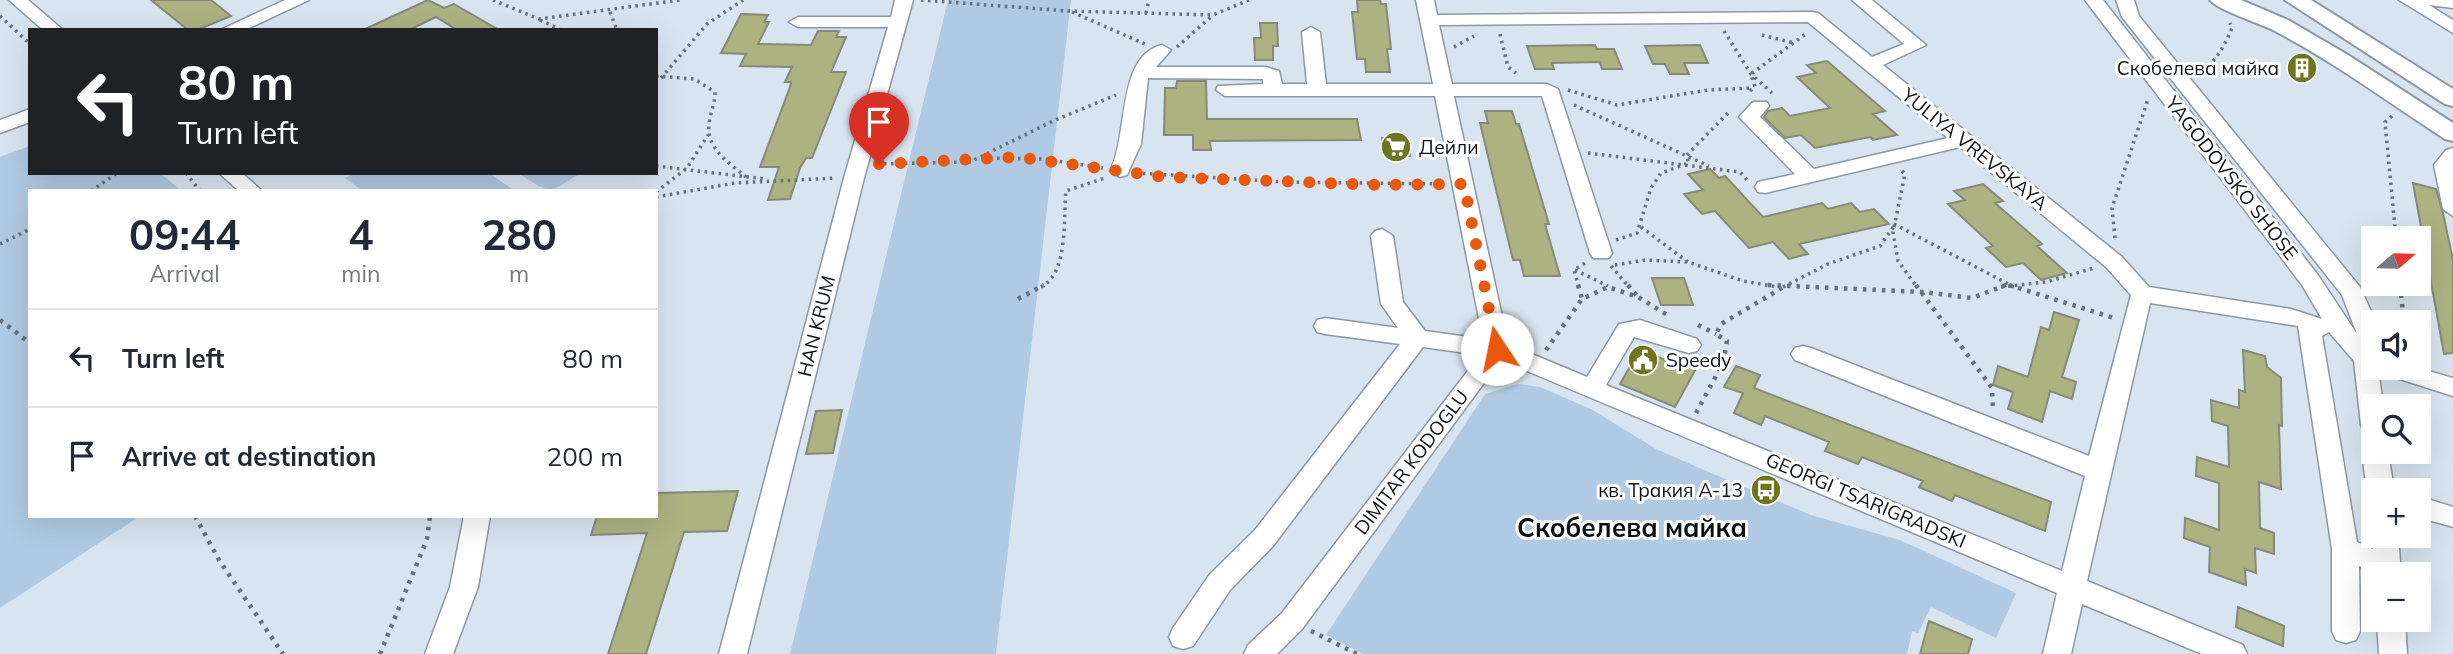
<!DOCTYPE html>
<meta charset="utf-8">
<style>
:root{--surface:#fff;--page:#f2f2f3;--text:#1f2937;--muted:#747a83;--line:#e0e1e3}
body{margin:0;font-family:Mulish,sans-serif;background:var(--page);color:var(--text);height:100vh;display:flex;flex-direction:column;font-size:26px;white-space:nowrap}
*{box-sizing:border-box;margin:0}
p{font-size:23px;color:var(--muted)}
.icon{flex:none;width:38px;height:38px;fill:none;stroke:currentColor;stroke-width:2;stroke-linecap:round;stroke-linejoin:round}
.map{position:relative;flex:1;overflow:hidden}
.drawer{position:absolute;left:28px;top:189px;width:630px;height:329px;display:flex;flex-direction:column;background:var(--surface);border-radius:0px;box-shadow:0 7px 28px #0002}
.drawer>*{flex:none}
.hud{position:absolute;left:28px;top:28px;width:630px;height:147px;border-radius:0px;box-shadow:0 7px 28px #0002;background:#202124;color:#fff;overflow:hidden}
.needle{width:46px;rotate:70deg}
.tools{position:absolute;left:2361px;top:226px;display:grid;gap:14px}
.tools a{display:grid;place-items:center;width:70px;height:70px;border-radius:0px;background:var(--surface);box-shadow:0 7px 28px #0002;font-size:35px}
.pin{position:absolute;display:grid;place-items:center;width:60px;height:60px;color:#fff;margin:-72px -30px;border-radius:50% 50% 50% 0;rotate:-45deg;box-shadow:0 0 7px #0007}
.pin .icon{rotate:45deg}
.me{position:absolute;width:77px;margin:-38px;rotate:349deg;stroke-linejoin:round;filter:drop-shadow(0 0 5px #0008)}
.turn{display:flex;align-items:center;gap:24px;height:147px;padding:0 35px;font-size:32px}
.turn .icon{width:91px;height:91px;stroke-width:2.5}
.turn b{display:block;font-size:49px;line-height:60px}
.eta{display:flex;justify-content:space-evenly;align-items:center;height:119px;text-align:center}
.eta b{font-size:42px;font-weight:700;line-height:49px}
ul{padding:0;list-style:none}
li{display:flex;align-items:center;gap:21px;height:98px;padding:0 35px;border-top:2px solid var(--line)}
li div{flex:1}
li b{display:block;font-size:26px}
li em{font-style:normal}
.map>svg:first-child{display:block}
.green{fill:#afcae2}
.building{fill:#acb280;stroke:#87897a;stroke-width:2}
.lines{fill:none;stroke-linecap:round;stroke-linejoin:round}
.minor-casing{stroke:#8c98a3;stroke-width:3}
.major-casing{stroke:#8c98a3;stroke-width:4}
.path-far1{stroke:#687179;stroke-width:3.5;stroke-dasharray:2.5 4.5;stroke-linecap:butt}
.path{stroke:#687179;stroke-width:4.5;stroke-dasharray:3.5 6;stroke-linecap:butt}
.minor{fill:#fff;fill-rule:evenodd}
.major{fill:#fff;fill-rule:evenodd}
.route{stroke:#ea580c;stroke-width:12;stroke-dasharray:0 21.6}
.labels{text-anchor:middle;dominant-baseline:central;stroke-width:6;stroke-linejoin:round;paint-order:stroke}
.poi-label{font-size:19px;fill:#0a0f13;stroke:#fff;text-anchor:end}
.street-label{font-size:19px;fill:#0a0f13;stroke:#fff}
.district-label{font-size:26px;font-weight:bold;fill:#0a0f13;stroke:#fff}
</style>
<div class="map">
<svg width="2453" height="654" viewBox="0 0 2453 654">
<rect width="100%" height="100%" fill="#d8e5f1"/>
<path class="green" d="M948,0H1071L996,654H790Z
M30,146V173H160L182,191H30V516H140L0,608V157Z
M354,173H489L515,191H363L345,178Z
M524,173H581C549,192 554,196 521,175Z
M1518,384L1540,387L1591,409L1656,449L1695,466L1811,515L1900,540L2016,593L1996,638L1931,607L1918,633L1912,631L1907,654H1363L1326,635L1485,394Z"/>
<path class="building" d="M151,0H211L231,16L197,30H188Z
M428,0L444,8L454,4L499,30H457L436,17L409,30H363Z
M1357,0H1380L1381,4H1386L1391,49H1387L1390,72H1366L1365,59H1357L1352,12H1358Z
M741,14L768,15L764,22H769L758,44L811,45L818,31H839L836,37H846L831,72H846L812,158H806L800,168L790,199L768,200L779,167H760L790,87L791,82H785L792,67L740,66L746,54L721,53Z
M1260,23H1277L1278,46H1273V60H1255L1254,38H1261Z
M1595,45L1597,49H1614L1622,69H1602L1600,62L1552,63L1554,69H1535L1527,46Z
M1700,45L1708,63H1684L1689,74H1670L1665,64H1653L1645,46Z
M1827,61L1885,111L1873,114L1897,135L1873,140L1870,137L1815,148L1801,135L1785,138L1764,117L1768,111L1782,108L1790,116L1830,108L1797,77L1816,73L1807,65Z
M1177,81H1206L1207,119H1357L1361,140L1210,141L1211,150H1193V135H1164L1165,88H1176Z
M1485,111H1512L1516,124H1519L1549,224H1545L1560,276H1524L1520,260H1513L1480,123H1488Z
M1382,138H1408L1410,156H1385Z
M1710,169L1719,178L1725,176L1763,217L1822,203L1828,209L1851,203L1860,212L1874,209L1889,224L1799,244L1808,254L1789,259L1773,242L1749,248L1715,211L1702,214L1684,194L1703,190L1688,174Z
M2413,183L2436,189L2443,213L2453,260V353L2444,354Z
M1983,184L2003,201L1995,203L2042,244L2037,246L2067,273L2041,280L2023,263L2006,267L1986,248L1993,246L1948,204L1965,200L1954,191Z
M1652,278H1684L1693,305H1661Z
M2054,312L2079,320L2062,377L2076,382L2072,399L2050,391L2042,422L2008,409L2013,392L1993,385L1998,366L2028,377L2041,327L2049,330Z
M2243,350L2265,356L2267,367L2281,378L2282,426L2279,425L2281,489L2259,482L2260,528L2274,533V554L2255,548L2256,573L2245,569L2246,585L2209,572L2210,547L2184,538L2185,518L2219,530V483L2196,476L2197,457L2229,467L2228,426L2212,421L2211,400L2239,408V390L2245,392Z
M1648,353L1665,360L1669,353L1698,365L1675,407L1620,384L1637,354L1646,358Z
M1736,366L1760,375L1754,388L2051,502L2045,531L1955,495L1952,501L1919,487L1923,481L1862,457L1858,464L1825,451L1829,442L1765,416L1761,425L1734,413L1743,393L1724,387Z
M842,410L833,453L806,454L816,411Z
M738,491L727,531L684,532L646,654H608L647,533L591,535L597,516H656V493Z
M2238,607L2284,626L2283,646L2236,627Z
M1929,621L1972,639L1968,654H1920Z"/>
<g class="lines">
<g class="minor-casing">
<path id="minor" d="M9,0H28L63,30H43Z
M285,0H309L245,30H220Z
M895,0H913L864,178L747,654H719L844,178L888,27H798L789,22L798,17H891Z
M1416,0H1434L1437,15L1812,12L1818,13L1872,57L1904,44L1852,0H1872L1926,45L1883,65L2122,257L2149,287L2291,309L2322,319L2302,285L2085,0H2103L2318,275L2357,334L2342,295L2122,17L2116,0H2134L2139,16L2360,287L2376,322H2373V368H2378L2383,406H2373V434L2364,432L2361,425L2354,361L2329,332L2322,336L2357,542L2373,549V534L2398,536L2401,574H2375L2359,566L2360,631L2356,640L2346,643L2336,640L2332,631V549L2298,326L2150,303L2087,581L2243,645L2247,654H2202L2082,604L2071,654H2043L2057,593L1501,360L1302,629L1277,654H1244L1248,645L1282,613L1480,355L1423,347L1273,546L1230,590L1193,646L1183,649L1173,646L1169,637L1173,628L1210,574L1255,530L1400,344L1325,334L1317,332L1314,326L1317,320L1325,318L1398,328L1381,304L1371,236L1375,231L1382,229L1393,236L1403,302L1425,331L1483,339L1435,96H1225L1216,90L1218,86L1263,84V79L1148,78L1141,144L1127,175L1120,177L1110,171C1129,135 1116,56 1162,45L1171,50L1156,67H1266L1279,71L1282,84H1307L1302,32L1311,27L1320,32L1326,84H1433ZM1808,22L1948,138L1814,169L1760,117L1769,106L1767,102H1753L1739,117L1795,174L1758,182L1755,187L1758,192L1765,193L1960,147L2106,267L2131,295L2089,456L1811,348L1803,346L1795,348L1791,354L1795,360L2085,476L2062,571L1606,385L1634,337L1689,353L1697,351L1701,345L1697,339L1640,320L1619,324L1587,377L1508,344L1454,96H1542L1590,253L1593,258H1609L1612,253L1558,89L1547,84H1452L1439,25Z
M2399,0H2453V8L2429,5L2453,20V33Z
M30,109V122L0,133V120Z
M2453,148V216L2443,209L2434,165L2446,150Z
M219,173H242L262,191H239Z
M2380,368H2418L2453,378V396L2384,374Z
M2373,443V452H2388L2394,490H2373V497C2365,486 2360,458 2367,445Z
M2418,496L2453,507V527L2418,517Z
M464,516H490L478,587L453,654H425L450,587Z
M2377,620H2405L2407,654H2379Z"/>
</g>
<g class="major-casing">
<path id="major" d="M2210,0H2241L2288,20L2348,55L2453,123V141L2445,139C2388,102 2333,61 2273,30C2259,23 2218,10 2210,0Z
M2285,0H2311L2453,89V106L2445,104Z"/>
</g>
<path class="path-far1" d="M493,0L539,19L680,0
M921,0L1068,11L1213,15L1249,0
M610,12L617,30
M1072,12L1145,44
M1146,13L1149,0
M0,16L30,44
M540,20L561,30
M1724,31L1751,74L1772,93
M1500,34L1508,67L1516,73
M1762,35L1794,43
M1177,47L1212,16
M1454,47L1474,36
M2196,73C2215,66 2224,46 2232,28L2230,23
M656,76L694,79L715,92C715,104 710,113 709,125C706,148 730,164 746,177
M661,78L707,24L743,0
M1568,90L1617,105L1708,90L1752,88
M1750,91L1755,87L1751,74L1807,33
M1574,105L1709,166
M2392,116L2385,122L2396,238
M1588,153L1740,172L1748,181
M983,158L1044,159L1103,168
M877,164L970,162L1053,121L1116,95
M656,166L765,179
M1902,171L1905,174L1893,232L1898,261L1917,287
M186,173L200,191
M1136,173L1286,182L1442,184
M91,191L117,173
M656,192L687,168L708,135
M656,197L735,183L836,178
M1894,224L2014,287
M1641,227L1688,262
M2115,238L2112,208L2148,99
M1616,240L1637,233L1651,188L1661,173L1689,163L1686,156L1731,110
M0,244L30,229
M1615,265L1645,260L1688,262L1743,281L1778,287
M1611,266L1629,287
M1575,270L1608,286
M2400,284V287
M1041,287C1069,273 1063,218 1066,191L1105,178
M1579,287L1574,270L1587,262
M1783,287L1828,264L1880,246L1894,226
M2001,287L2046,282L2094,268"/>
<path class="path" d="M1578,285L1582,299
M1628,285L1637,296
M1768,285L1923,292L1972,298L2006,285
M1916,285L1992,388L1993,408
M2009,285L2114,318
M2400,285L2404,322
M1018,299L1044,285
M0,320L30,343
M1698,325L1716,334
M1546,350L1582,299L1608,287L1638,297L1669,316
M1696,413L1723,363L1727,341L1716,334L1721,324L1787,285
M195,516L219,560L283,654
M1311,631L1357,654
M380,654L427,539L430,516"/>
<use href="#minor" class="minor"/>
<use href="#major" class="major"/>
</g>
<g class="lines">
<path class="route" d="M879,164L1017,157L1164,177L1381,185L1464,184L1497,349"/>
</g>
<defs>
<g id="building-disc" transform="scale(1.575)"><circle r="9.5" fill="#6f751e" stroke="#fff"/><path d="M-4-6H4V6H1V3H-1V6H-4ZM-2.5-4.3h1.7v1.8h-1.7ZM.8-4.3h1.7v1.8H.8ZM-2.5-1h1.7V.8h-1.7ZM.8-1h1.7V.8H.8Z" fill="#fff"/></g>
<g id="supermarket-disc" transform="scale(1.575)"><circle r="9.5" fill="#6f751e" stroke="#fff"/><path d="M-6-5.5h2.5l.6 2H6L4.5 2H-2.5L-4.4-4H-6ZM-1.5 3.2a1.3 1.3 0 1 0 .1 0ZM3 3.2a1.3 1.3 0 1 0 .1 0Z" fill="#fff"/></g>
<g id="civic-disc" transform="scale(1.575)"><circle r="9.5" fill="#6f751e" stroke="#fff"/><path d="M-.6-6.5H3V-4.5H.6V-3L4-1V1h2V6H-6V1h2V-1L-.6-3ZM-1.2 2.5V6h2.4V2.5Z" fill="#fff"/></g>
<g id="bus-disc" transform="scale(1.575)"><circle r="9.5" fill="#6f751e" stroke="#fff"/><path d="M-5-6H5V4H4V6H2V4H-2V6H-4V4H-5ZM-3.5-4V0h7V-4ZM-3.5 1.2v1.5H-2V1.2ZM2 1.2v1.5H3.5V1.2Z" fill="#fff"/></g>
</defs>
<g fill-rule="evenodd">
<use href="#building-disc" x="2302" y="68"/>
<use href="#supermarket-disc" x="1396" y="147"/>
<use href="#civic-disc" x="1643" y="360"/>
<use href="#bus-disc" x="1766" y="490"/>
</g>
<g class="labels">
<g class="poi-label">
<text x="2279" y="68">Скобелева майка</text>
<text x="1419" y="147" text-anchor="start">Дейли</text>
<text x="1666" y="360" text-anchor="start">Speedy</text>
<text x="1743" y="490">кв. Тракия А-13</text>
</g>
<g class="street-label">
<text transform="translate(1975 149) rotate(39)">YULIYA VREVSKAYA</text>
<text transform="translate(2232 178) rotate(52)">YAGODOVSKO SHOSE</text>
<text transform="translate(816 326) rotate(-76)">HAN KRUM</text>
<text transform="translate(1411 462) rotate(-53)">DIMITAR KODOGLU</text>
<text transform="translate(1866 500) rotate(23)">GEORGI TSARIGRADSKI</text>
</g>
<g class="district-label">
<text x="1632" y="527">Скобелева майка</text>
</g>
</g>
</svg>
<div class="tools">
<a><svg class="needle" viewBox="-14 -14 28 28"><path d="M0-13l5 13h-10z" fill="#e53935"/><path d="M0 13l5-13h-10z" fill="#747a83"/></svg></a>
<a><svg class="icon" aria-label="sound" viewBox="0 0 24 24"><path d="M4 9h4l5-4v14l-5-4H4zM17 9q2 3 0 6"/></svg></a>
<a><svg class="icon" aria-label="search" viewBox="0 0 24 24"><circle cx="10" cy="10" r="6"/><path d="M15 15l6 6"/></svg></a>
<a>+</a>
<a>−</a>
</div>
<div class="pin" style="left:879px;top:164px;background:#d93025"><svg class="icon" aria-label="arrive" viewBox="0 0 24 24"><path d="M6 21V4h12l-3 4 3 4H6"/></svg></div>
<svg class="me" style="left:1497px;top:349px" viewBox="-20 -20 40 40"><circle r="19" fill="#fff"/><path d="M0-13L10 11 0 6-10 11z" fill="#ea580c"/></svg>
<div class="hud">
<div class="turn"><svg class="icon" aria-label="left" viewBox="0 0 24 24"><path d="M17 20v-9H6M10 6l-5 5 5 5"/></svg><div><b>80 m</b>Turn left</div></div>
</div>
<section class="drawer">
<div class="eta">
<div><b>09:44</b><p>Arrival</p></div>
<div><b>4</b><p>min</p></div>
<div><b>280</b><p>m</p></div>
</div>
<ul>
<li><svg class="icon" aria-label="left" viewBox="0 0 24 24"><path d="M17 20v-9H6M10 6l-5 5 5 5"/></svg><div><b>Turn left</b></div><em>80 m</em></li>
<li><svg class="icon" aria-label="arrive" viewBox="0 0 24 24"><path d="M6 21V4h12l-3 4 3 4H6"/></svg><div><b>Arrive at destination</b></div><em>200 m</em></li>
</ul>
</section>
</div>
